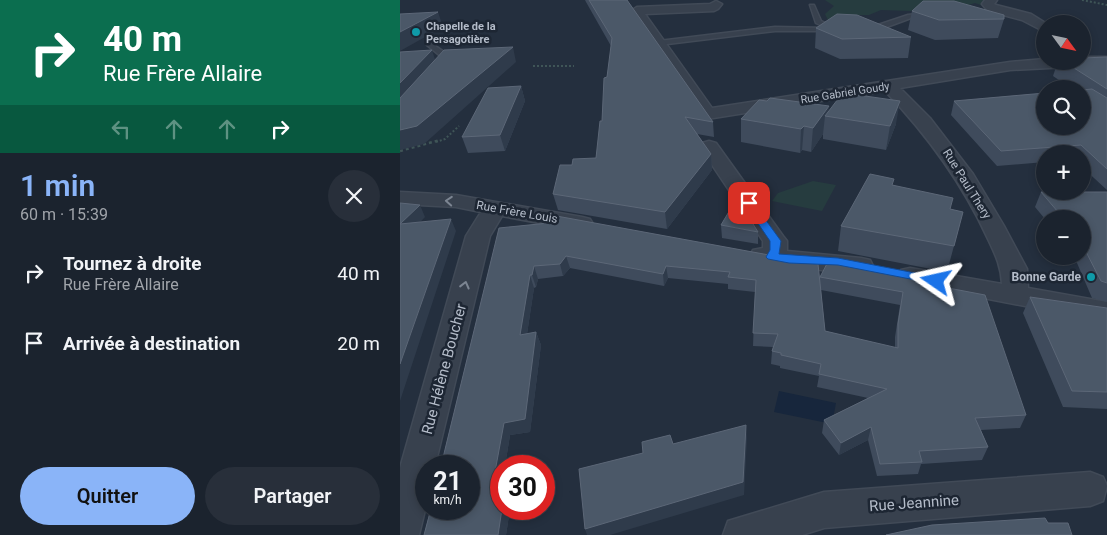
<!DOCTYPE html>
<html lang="fr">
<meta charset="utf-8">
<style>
:root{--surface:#1b232e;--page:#282f3a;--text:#f1f3f6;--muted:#a0a4aa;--line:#39404a;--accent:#8ab4f8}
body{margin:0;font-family:Roboto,sans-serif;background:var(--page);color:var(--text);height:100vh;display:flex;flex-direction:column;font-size:19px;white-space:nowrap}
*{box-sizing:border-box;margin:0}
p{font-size:16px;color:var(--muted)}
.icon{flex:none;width:28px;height:28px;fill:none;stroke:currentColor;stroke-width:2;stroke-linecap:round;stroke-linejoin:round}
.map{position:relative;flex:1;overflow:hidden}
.drawer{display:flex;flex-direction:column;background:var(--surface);width:400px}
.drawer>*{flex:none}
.guide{background:#0b6e4f;color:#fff;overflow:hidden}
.needle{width:32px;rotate:123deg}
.tools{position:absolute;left:636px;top:15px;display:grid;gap:10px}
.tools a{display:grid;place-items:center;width:55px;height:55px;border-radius:50%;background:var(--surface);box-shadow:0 2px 8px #0003,0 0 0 1px var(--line);font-size:25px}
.speed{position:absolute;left:15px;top:455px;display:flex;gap:10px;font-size:25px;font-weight:700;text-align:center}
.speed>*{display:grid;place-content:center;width:65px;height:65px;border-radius:50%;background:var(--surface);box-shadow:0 2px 8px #0003,0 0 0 1px var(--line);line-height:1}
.speed small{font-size:12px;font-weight:400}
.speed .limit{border:8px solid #d22;background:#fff;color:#111}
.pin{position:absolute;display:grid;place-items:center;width:42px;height:42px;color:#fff;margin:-21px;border-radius:10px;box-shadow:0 2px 8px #0006}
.me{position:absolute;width:55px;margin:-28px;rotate:281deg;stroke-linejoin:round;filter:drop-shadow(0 0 4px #0008)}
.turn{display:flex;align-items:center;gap:18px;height:105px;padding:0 20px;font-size:22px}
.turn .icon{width:65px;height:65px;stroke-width:2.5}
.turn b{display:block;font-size:35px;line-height:42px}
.lanes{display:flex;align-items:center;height:48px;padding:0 20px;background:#0003;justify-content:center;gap:25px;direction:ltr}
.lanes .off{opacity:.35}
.round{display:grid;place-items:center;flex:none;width:52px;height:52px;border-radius:26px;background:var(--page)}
.headline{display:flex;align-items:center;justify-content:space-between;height:85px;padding:0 20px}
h1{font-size:30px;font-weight:600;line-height:38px;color:var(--accent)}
.button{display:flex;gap:10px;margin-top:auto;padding:10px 20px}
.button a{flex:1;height:58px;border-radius:30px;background:var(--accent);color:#111;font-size:20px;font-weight:600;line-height:58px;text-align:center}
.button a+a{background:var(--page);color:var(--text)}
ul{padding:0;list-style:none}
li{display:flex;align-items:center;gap:15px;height:70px;padding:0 20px}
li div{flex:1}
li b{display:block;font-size:19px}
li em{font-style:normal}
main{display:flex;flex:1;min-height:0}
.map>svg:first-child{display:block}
.green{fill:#263c3f}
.water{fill:#17263c}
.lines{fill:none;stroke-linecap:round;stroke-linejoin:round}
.lane-casing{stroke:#414a57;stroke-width:3}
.street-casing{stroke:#414a57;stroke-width:3}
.path-far1{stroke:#3f5557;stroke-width:2;stroke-dasharray:2 2;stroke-linecap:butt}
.path{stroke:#3f5557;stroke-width:2.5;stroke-dasharray:3 3;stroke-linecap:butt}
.lane{fill:#38414e;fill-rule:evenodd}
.street{fill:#38414e;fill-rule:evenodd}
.wall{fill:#3f4b5c;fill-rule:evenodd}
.shaded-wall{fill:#2f3b4b}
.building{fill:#4b5868;stroke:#5c6777}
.oneway{stroke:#7c8592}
.route{fill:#1a73e8;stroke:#114b97}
.culture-dot{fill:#0f9aa8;stroke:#1d2633;stroke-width:2}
.labels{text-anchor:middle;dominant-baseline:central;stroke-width:5;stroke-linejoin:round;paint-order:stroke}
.far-poi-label{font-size:11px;font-weight:bold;fill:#b4bcc9;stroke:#1d2633;text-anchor:start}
.far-street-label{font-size:11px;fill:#b4bcc9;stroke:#1d2633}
.street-label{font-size:12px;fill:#b4bcc9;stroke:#1d2633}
.poi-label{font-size:12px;font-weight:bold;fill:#b4bcc9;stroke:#1d2633;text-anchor:end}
.near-street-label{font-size:15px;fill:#b4bcc9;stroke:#1d2633}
</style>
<main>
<section class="drawer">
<div class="guide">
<div class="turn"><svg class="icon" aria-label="right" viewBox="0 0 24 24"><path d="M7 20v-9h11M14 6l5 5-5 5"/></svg><div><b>40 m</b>Rue Frère Allaire</div></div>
<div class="lanes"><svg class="icon off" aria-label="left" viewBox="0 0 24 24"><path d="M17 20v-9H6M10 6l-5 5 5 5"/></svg><svg class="icon off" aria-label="ahead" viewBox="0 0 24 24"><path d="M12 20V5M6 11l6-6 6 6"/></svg><svg class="icon off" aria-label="ahead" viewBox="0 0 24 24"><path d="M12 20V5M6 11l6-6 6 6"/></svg><svg class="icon" aria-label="right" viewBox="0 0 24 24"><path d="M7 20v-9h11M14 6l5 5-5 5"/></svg></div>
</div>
<div class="headline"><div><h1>1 min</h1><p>60 m · 15:39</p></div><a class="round"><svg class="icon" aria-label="close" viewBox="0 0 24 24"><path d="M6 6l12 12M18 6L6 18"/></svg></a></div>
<ul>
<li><svg class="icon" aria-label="right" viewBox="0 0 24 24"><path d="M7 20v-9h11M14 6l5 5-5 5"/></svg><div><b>Tournez à droite</b><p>Rue Frère Allaire</p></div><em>40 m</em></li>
<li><svg class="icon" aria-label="arrive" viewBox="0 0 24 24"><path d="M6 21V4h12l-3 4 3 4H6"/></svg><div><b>Arrivée à destination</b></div><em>20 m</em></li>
</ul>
<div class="button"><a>Quitter</a><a>Partager</a></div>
</section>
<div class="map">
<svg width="707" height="535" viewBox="0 0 707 535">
<rect width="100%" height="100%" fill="#242f3e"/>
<path class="green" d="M425,0H594L581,5L575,3L565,6H524L511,11L481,10L469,15H453L428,20L425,14L434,6Z
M413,181L436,185L422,211L372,201L378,193Z"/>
<path class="water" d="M379,391L436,403L432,424L374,412Z"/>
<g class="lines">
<g class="lane-casing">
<path id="lane" d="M410,5H414L421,21L432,26L434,31H375L259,45L256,43L259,41L375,27L427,28L416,23Z
M527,13L529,16L511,18L484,28L469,31L466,29L508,15Z
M27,43H31L50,56L51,58L45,68H39L38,66L43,58L27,45Z"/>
</g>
<g class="street-casing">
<path id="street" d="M585,0H597L594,4L596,5L631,14L647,24H645V32L622,20L588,11L582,4Z
M316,1L322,4L318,9L314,11L245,14L312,108L610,62L645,59V61H682V57H707V65L610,70L500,88L530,118L573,174L604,226L627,269L628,288L707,302V322L501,282L497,276L501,270L510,268L602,284C601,265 595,254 587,237C561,181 527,135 485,91L307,119L301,118L231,11L237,7L310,4Z
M309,141L316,143L383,236L387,241V251L461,258L470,260L473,266L470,272L461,274L372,265L353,260L350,255L353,250L363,248V241L300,147L302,143Z
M0,192L56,195L182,217L190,219L193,224L190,229L182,231L102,216L90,236L35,466H26V506L19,535H0V468L66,236L81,212L56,207L0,204Z
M690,472L703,477L707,486L703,501L690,506L424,528L402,535H323L328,521L424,492Z"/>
</g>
<path class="path-far1" d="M682,0L707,5
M133,66H174
M36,142L45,139L59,126"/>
<path class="path" d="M0,151L40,140"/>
<use href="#lane" class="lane"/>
<use href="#street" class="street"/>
</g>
<path class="wall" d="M185,0H227L313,122L314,137L297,134L311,154L312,170L267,229L158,210L153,194L172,165L196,158L202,121L211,46L186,2Z
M512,11L604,19L598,38L535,40L508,30Z
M416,28L511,37L508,58L440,59L415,48Z
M707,57V190L682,167V154H645V162L597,166L551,115L554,101L682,126V89H672L653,76L658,61H682Z
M121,86L125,101L105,151L68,153L62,137Z
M428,111L496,124L486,150L423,139V134L411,152L402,150L400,153L341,142V119Z
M493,185L550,209L563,212L547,272L438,251L441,226Z
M641,192H707V302L692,298L674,256H682V219H645L635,207Z
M321,225L358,232V244L322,238Z
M99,228L420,277L543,287L626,415L620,428L581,430L588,447L582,460L521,464L518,474L477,476L468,440L439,455L422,433L424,420L468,398L417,387L419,376L380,368V366L371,364L372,351L373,347L353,346L355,292L328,289V284L268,278L264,286L170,268L163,276L138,279L136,287L134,288L127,334L136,332L141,345L130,432L110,435L105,466H101V509H110L106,535H24ZM421,290L500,305L495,337V348L425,331Z
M630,297L707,308V409L663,407L623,313Z"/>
<path class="shaded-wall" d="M38,12L43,27L0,51V32Z
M113,47L116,62L24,144L0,150V130Z
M32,50L37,66L0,106V83Z
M121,86L125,101L105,151L100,135Z
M500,101L496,124L486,150L490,126Z
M429,106L428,116H425L423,134L411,152L413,128Z
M404,126L402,150L400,153L401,129Z
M311,154L312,170L267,229L265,212Z
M20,205L25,217L6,237L0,224Z
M51,219L56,231L0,401V364Z
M166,256L170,268L163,276L160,264Z
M134,266L138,279L136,287L132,275Z
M266,266L268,278L264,286L263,274Z
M130,275L134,288L125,347L120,335Z
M136,332L141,345L130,432L110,435L105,466H101V487L92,488L104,423Z
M346,425L347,438L344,495L210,535H187L185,529Z
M471,427L468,440L439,455L441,443Z
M102,509H110L106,535H98Z"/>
<path class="building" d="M189,0H227L313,122L285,117L311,154L265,212L153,194L160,165H172L173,159L196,158L200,121H202L204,78L207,77L212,38Z
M523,1H554L604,15V19L539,20L512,11Z
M38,12L0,32V14Z
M437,14L457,15L511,37L442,39L416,28Z
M113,47L17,126L0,130V98L44,50Z
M32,50L0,83V52Z
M707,57V89L663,61H682V58Z
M121,86L100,135L62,137L88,88Z
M692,89L707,98V169L681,145L601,151L554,101L645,93V126H682V90Z
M451,94L500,101L490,126L425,116L441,95L450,96Z
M370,98L429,106L413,128L404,126L401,129L341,119L359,100L367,101Z
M470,174L494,179L492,185L553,198L550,209L563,212L554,246L441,226Z
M641,192H707V283L701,281L682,244V219H664Z
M337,198L358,232L321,225Z
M0,203L20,205L0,224L51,219L0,364Z
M151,215L418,264L425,331L498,348V324L503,292L420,277L430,258L545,279L543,287L585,295L626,415L575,418L588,447L519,451L522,462L480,464L471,427L441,443L424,420L487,389L419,374L421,364L381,355V353L372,351L378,334L353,333L356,280L328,277L330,272L266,266L263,274L166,256L160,264L134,266L132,275H130L120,335L136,332L125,419L104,423L92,488L101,487L102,509L98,535H24L31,509H69V466H41L99,228L149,223Z
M630,297L707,308V392L672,391Z
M346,425L343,482L185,529L179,469L243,453L242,442L270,435L273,444Z
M645,518L648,523H668L672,535H486L532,525Z"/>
<defs><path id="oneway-chevron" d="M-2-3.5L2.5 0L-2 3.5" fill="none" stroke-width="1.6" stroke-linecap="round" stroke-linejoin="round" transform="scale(1.25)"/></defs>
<g class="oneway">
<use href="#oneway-chevron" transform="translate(49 201) rotate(-176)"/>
<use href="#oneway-chevron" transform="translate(65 285) rotate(-76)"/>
</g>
<path class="route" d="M349,200L352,201L381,241L379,254L438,258L536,277L541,281L536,284L438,265L389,263L368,259L366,257L370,250V241L344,203Z"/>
<g class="culture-dot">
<circle cx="16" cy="32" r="5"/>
<circle cx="691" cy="277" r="5"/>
</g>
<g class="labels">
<g class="far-poi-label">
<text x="26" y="26">Chapelle de la<tspan x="26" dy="13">Persagotière</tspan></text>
</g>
<g class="far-street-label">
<text transform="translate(445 93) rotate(-9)">Rue Gabriel Goudy</text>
</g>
<g class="street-label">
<text transform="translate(567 184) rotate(58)">Rue Paul Thery</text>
<text transform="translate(117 212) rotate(10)">Rue Frère Louis</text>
</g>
<g class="poi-label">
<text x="681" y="277">Bonne Garde</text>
</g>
<g class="near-street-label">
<text transform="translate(44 369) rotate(-75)">Rue Hélène Boucher</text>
<text transform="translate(514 503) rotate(-4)">Rue Jeannine</text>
</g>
</g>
</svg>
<div class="tools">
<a><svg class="needle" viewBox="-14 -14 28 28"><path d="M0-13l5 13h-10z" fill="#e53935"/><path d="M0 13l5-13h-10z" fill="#a0a4aa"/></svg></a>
<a><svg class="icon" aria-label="search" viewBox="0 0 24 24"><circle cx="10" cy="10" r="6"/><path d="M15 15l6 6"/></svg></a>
<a>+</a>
<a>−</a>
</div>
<div class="speed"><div>21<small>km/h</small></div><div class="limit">30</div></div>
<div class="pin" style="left:349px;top:203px;background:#d93025"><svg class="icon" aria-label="arrive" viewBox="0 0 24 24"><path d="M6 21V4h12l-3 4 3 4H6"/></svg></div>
<svg class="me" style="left:536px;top:281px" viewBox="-20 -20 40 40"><path d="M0-17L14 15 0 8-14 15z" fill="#1a73e8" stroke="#fff" stroke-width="4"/></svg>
</div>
</main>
